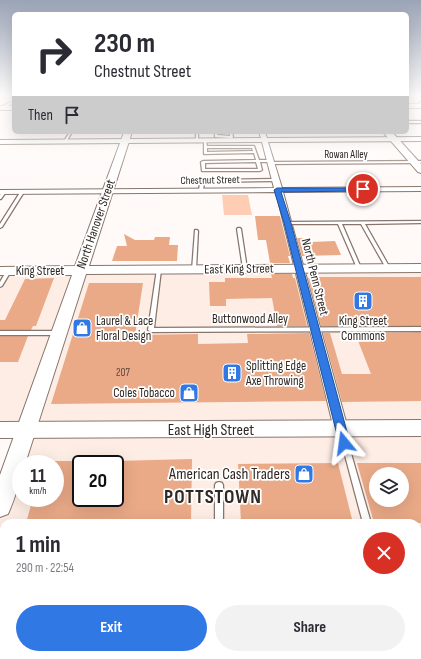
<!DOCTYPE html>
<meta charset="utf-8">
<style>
:root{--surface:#fff;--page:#f2f2f3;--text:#2b2b33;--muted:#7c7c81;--accent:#3079e5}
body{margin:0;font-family:"Sofia Sans Condensed",sans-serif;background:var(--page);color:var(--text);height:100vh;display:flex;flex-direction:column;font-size:15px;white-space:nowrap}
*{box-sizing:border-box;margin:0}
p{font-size:13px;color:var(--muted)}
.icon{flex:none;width:22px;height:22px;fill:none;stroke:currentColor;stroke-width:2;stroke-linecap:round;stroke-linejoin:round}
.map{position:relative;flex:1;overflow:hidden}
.panel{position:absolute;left:0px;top:519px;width:421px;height:140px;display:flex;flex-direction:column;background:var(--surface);border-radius:12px 12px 0 0;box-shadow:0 4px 16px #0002}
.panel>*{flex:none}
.guide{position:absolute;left:12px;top:12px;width:397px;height:122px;border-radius:6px;box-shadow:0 4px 16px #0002;background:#fff;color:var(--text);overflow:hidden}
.buttons{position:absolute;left:369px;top:467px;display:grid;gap:8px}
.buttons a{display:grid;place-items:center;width:40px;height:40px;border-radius:50%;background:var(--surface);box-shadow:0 4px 16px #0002;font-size:20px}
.speed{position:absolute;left:12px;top:455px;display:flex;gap:8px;font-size:20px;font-weight:700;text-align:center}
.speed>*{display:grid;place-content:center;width:52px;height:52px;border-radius:50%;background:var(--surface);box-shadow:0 4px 16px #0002;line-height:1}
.speed small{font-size:10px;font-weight:400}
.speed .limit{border:2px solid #111;border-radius:6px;background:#fff;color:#111}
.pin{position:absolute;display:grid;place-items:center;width:34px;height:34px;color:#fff;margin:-17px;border:2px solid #fff;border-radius:50%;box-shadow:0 1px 4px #0007}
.me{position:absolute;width:44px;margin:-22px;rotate:344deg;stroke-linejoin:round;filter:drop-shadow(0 0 3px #0008)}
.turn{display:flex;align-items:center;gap:14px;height:84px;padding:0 16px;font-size:18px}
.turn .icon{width:52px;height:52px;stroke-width:2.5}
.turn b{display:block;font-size:28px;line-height:34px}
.then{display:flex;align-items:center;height:38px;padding:0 16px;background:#0003;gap:8px;font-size:15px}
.round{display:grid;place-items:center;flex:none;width:42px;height:42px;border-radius:21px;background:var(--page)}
.head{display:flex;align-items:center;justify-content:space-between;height:68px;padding:0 16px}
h1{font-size:24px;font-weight:700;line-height:30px}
.primary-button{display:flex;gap:8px;margin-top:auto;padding:8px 16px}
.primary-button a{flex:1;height:46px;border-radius:24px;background:var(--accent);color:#fff;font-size:16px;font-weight:700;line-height:46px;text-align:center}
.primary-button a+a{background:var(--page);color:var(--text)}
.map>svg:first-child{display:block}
.built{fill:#feede4;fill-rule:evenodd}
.green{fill:#fecdb4}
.building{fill:#eaaa88;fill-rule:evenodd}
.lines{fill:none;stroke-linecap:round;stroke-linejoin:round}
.lane-casing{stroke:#88766c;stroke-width:2.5}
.street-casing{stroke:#88766c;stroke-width:2}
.secondary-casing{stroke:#88766c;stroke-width:2}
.primary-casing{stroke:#88766c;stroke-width:2}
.lane{fill:#fff;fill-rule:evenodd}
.street{fill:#fff;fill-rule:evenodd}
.secondary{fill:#fff;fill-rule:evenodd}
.primary{fill:#fff;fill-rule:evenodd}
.route{fill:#3079e5;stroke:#1f4f95}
.labels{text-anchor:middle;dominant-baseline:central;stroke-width:3.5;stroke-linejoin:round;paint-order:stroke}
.far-street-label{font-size:11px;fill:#302824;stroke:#fff}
.number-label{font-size:11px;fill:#5e483d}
.street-label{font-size:13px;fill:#302824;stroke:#fff}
.poi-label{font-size:13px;fill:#302824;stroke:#fff;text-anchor:start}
.near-street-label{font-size:16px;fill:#302824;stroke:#fff}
.near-poi-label{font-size:16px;fill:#302824;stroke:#fff;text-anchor:end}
.near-district-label{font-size:20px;font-weight:bold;letter-spacing:1px;fill:#302824;stroke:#fff}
</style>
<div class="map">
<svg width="421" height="659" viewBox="0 0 421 659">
<rect width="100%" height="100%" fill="#fffaf8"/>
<path class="built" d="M421,269V659H0V507L26,431L0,430V272ZM21,464H55V498H21ZM81,464H115V498H81ZM376,474H402V500H376ZM4,523H417V655H4Z"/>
<path class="green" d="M222,195H248L252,215H224Z"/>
<path class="building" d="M255,216H280L290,256H288L290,263H270L266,240H258Z
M124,234L135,240H154L155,237H170L169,245H178L177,261H112L117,246H127Z
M297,238H310L311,242L335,241L341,255L302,256Z
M271,274H292L293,278H295L307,326H277L272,298L226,299V306H210L209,282H225V278H272Z
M316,277H421V326H321L308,278Z
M54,278L36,326H33L31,330H0V320H5L25,279Z
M89,283H143L135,335L198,334V344L248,343L247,334L309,333L326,401L51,404Z
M421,332V401L342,402L323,333H330L342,374H371L355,333Z
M0,336H28L18,362H0Z
M192,459L191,523H26L33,498H55V461H81V498H115V461Z
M338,463L353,523H241L238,464Z
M357,463H421V523H374ZM376,474H402V500H376Z"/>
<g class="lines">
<g class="lane-casing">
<path id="lane" d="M14,101V103L2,109L0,108V107Z
M421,101V106L419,107L420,102Z
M407,121H421V123H407Z
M70,132H72L66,142H64V141Z
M196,132H198V141L197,142L196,141Z
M215,132H217V135L230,136V132H232L233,137L232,138L215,137Z
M204,140L206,141L207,146H254L259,160H270L272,161L270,162H260L262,170L260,171H202L201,162L203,161L256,160L254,153L204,154ZM207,148H252L253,151L207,152ZM256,162L258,169H205V163Z
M421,161V163L271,164L269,163L271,162Z
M275,179L277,180L276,181L204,182L203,191L201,192L199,191L200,182L203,180Z
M3,191L6,192L1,199H0V195Z
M21,191L24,192L2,227L0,228V224Z
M421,221V223L365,224L390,268L388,269L386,268L361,224H342L361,268L359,269L357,268L338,224H288L286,223L288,222Z
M238,228H240L241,229L247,269L245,270L243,269L237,229Z
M195,230H197L198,231L196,270L194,271L192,270Z
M157,269H161V270L154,328L421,327V331L151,332L148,330Z
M7,270H9L11,271L2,286L0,287V282Z
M0,331H58L61,333L58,335H0Z
M341,426L343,427L344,429L371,523H363L338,429L339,427Z
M219,482L222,483L223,485V523H215V485L216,483Z
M417,626H421V636H417Z
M158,655H168V659H158Z
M226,655H236V659H226Z
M288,655H298V659H288Z
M356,655H366L367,659H357Z
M399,655H409L410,659H400Z"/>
</g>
<g class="street-casing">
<path id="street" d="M0,106H14V110H0Z
M259,132H265L267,138L421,137V141L268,142L282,188L421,187V191L283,192L348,429L346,433L341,434L336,433L334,429L276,192L0,194V190L274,188L262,142L0,144V140L261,138Z"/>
</g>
<g class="secondary-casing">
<path id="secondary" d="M407,104H421V108H407Z
M124,132H132L89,266L421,264V272L86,274L25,464H21C21,481 15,498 8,514L0,517V475L72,275H0V267L75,266Z
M383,132H392L421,164V173L418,172Z"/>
</g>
<g class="primary-casing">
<path id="primary" d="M421,420V436L0,438V422Z"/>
</g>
<use href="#lane" class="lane"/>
<use href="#street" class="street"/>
<use href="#secondary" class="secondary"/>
<use href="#primary" class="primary"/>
</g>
<linearGradient id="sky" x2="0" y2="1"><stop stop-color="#9ba4b6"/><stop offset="0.51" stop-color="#fffdfc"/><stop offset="1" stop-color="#fffdfc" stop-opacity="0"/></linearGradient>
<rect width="421" height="188" fill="url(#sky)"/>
<path class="route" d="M277,188H363L366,189L363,191L281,192L291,223L350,443L349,446L344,447L340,446L339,443L284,223L274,190Z"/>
<defs>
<g id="building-square" transform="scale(1)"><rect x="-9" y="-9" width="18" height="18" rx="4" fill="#3079e5" stroke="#fff"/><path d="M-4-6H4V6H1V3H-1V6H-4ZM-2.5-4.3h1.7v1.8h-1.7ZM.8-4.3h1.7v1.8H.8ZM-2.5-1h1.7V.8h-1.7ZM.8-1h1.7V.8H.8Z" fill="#fff"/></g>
<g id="shop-square" transform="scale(1)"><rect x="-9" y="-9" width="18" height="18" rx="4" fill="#3079e5" stroke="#fff"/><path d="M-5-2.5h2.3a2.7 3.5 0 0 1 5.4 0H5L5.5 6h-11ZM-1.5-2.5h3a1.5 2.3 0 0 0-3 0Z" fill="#fff"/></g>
</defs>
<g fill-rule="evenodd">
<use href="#building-square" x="363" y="301"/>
<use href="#shop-square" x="82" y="328"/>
<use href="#building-square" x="232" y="373"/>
<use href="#shop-square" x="189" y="393"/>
<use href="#shop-square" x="304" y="474"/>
</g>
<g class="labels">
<g class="far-street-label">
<text x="346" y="154">Rowan Alley</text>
<text transform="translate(210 180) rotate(-1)">Chestnut Street</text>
</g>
<g class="number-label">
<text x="123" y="372">207</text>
</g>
<g class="street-label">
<text transform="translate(96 224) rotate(-71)">North Hanover Street</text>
<text transform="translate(239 269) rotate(-1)">East King Street</text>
<text x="40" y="271">King Street</text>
<text transform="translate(315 277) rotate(76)">North Penn Street</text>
<text x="250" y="319">Buttonwood Alley</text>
</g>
<g class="poi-label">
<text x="96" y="321">Laurel &amp; Lace<tspan x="96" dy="15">Floral Design</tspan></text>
<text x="363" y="321" text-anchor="middle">King Street<tspan x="363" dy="15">Commons</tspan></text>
<text x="246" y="366">Splitting Edge<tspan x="246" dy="15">Axe Throwing</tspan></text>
<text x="175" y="393" text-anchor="end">Coles Tobacco</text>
</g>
<g class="near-street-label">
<text x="211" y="430">East High Street</text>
</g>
<g class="near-poi-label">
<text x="290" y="474">American Cash Traders</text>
</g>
<g class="near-district-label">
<text x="213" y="497">POTTSTOWN</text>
</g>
</g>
</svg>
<div class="buttons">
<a><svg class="icon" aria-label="layers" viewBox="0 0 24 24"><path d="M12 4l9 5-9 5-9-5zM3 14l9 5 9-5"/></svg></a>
</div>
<div class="speed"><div>11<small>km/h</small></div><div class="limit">20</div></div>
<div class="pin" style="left:363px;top:189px;background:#d93025"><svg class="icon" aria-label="arrive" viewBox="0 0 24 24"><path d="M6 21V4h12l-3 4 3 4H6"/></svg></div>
<svg class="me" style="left:344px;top:443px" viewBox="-20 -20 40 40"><path d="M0-17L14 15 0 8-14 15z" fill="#3079e5" stroke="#fff" stroke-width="4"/></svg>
<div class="guide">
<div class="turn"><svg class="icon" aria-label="right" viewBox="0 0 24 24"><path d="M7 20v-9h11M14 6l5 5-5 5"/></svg><div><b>230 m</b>Chestnut Street</div></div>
<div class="then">Then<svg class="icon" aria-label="arrive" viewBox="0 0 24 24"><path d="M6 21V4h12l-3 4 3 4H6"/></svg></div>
</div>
<section class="panel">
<div class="head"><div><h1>1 min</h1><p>290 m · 22:54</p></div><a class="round" style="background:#d93025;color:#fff"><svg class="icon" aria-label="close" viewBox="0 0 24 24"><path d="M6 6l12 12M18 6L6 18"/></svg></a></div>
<div class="primary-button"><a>Exit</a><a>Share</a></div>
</section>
</div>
